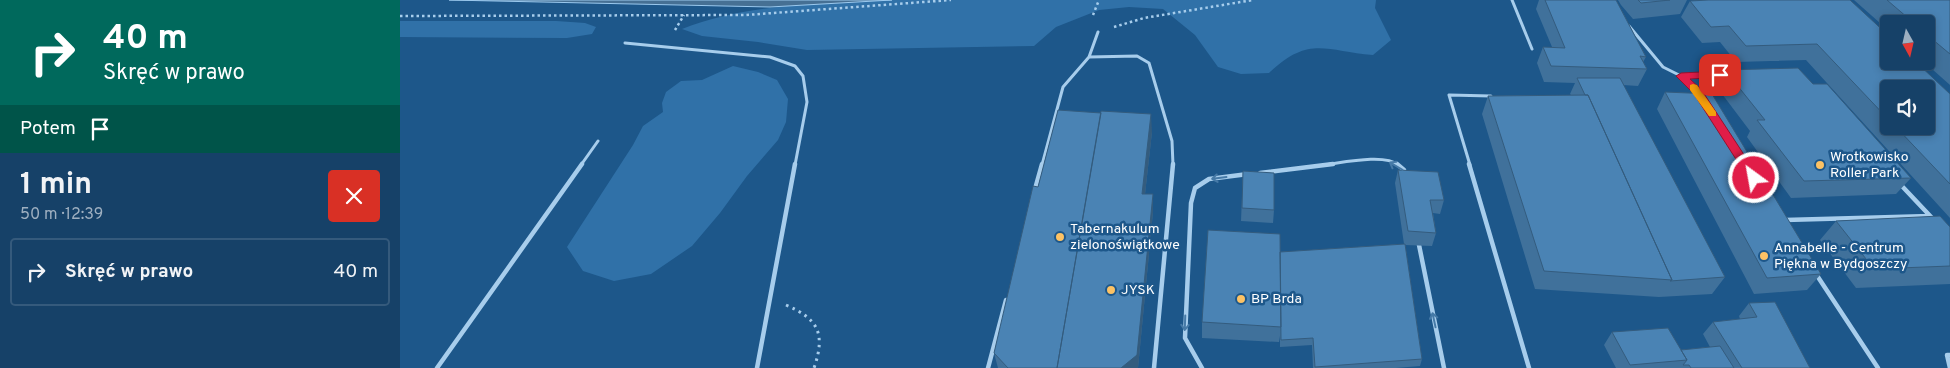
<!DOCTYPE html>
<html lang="pl">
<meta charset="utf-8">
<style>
:root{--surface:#164168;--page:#1f486e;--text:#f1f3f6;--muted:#9eafc0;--line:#355a7c}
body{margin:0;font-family:Overpass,sans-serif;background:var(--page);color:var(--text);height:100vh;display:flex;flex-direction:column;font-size:19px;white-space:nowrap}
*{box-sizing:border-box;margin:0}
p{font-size:16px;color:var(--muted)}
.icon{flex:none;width:28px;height:28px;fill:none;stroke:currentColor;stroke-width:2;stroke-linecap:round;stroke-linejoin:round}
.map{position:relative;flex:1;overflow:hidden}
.side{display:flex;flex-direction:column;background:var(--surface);width:400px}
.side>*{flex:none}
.banner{background:#00695c;color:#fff;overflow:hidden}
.needle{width:32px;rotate:172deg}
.tools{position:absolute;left:1480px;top:15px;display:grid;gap:10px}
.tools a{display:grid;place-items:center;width:55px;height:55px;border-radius:5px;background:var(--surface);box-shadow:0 2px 8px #0003,0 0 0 1px var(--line);font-size:25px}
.pin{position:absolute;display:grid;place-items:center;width:42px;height:42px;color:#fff;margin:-21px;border-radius:10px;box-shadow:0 2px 8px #0006}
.me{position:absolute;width:55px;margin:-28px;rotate:328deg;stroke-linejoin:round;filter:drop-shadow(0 0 4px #0008)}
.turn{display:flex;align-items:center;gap:18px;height:105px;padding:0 20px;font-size:22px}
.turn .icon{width:65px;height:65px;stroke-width:2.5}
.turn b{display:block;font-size:35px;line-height:42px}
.then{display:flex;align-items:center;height:48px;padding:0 20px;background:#0003;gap:10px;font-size:19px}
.round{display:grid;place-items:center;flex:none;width:52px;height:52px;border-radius:5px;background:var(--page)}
.head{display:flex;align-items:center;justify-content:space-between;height:85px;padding:0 20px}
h1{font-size:30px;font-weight:700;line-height:38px}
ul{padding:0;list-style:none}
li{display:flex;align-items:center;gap:15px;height:68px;margin:0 10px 8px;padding:0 10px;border:2px solid var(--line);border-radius:5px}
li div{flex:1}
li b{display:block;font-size:19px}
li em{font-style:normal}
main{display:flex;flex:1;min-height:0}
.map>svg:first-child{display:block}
.green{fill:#3071a8}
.water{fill:#467094;stroke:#9bc9ee}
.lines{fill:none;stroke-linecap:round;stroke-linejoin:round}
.path-far1{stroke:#a7cdec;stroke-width:2.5;stroke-dasharray:2.5 3;stroke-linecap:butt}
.path{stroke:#a7cdec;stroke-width:3;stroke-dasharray:2.5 4.5;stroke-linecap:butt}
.service-far1{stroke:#a7cdec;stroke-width:3}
.service{stroke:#a7cdec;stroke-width:4.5}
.wall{fill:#40719b;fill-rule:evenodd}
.shaded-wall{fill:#345c7e}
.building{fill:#4a83b4;stroke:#345c7e}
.oneway{stroke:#467aa7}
.route{fill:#e11d48;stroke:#92132f}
.slow{fill:#f59e0b}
.poi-dot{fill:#fcc265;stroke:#1d578a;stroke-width:2}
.labels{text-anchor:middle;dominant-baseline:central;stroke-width:5;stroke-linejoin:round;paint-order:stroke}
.poi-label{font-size:14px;fill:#fff;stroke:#1d578a;text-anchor:start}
</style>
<main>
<section class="side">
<div class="banner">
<div class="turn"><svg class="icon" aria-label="right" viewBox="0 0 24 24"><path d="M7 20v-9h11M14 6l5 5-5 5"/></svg><div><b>40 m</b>Skręć w prawo</div></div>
<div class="then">Potem<svg class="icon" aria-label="arrive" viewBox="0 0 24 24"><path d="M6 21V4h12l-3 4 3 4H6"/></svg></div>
</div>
<div class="head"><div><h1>1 min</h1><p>50 m · 12:39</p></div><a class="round" style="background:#d93025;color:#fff"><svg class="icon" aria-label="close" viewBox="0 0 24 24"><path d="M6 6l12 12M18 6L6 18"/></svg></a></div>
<ul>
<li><svg class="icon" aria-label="right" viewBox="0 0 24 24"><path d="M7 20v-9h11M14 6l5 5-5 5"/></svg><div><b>Skręć w prawo</b></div><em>40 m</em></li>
</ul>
</section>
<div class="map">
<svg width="1550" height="368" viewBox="0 0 1550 368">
<rect width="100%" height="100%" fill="#1d578a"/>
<path class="green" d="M457,0H976L975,8L991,40L973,55C925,51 909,35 869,73L841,74L818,67L795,35L763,9L729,7L699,10L656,27L634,46L407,50L358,42L302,36L282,29C337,7 398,5 457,0Z
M0,21H156L185,23L196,27L192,34L167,38L0,37Z
M333,66L358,72L377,80L388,99L386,122L378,140L347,176L320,213L292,246L251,274L214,281L183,271L167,247L233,145L243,126L263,112L262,103L266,92L281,81L302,80Z"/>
<path class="water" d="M49,0H492L370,7Z"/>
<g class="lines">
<path class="path-far1" d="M693,15L699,0
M0,16L346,15L551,0
M714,27L744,18L853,0
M275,30L284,15"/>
<path class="path" d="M386,305C418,319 426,333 414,368"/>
<path class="service-far1" d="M1112,0L1132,49
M1229,26L1263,67L1281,76L1302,98
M225,43L370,57L395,66L403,76L407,102L395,165
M689,57L737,56L749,63L772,141L773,165
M1281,76L1326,74
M181,165L198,141
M642,165L663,87L689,57L698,32
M923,165C941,163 985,153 998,165
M1070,165L1049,95L1091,96"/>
<path class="service" d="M997,164L1004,170L1005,175
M1069,164L1129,368
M860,173L933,164
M1500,184L1533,219
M635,189L642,164
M1385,220L1530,216
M1018,240L1044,368
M1416,274L1478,368
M1550,355H1547L1550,368
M37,368L182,164
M357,368L395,164
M588,368L606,300
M754,368L773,164
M802,368L785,338L791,203L795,188L809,179L848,174"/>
</g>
<path class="wall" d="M1139,0H1216L1246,57L1243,62L1247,69L1238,86L1223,85L1325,277L1312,294L1259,297L1135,289L1082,114L1088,96L1171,95L1170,94L1175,83L1144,82L1137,63L1143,47H1152L1136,9Z
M1218,0H1287L1280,14L1233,19L1221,5Z
M1308,0L1550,94V218L1406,60L1336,62L1320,42L1302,43L1281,17L1290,1ZM1489,89L1526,126H1489Z
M1454,0H1550V85L1523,61H1526V24H1489V31Z
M1325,70L1413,84L1511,178L1496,194L1391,198L1347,137L1350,131L1316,86Z
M1265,92L1421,274L1407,290L1354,294L1257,109Z
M752,132L745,194H753V212L738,368H598L594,353L638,187Z
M998,170L1044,200L1040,214L1033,213L1036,233L1032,246L1005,245L1022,359L1020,366L996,368H913L912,345L880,347V336L879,342L802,338V322L880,252L1004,244L995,183Z
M843,171L874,210L873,223L841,221Z
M1436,221L1550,227V284L1456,288L1420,240Z
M1349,303L1410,368H1216L1204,345L1212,332L1281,350L1310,347L1303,334L1313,322L1340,319L1339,316Z"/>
<path class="shaded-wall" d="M751,114L752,132L743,212L742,194Z
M753,194V212L738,368H721Z"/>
<path class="building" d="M1145,0H1216L1246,57L1240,56L1247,69L1151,66L1143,47L1165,48Z
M1238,0H1270L1241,3Z
M1308,0H1450L1489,36V61H1515L1550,94V184L1495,126H1526V89H1489V120L1417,44L1346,46L1329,26L1311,27L1290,1Z
M1487,0H1550V54L1526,34V24H1515Z
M1398,68L1413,84H1427L1511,178L1404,181L1357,120H1365L1325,70Z
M1177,78H1220L1325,277L1270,281L1272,280L1188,95H1185Z
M1265,92L1312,94L1421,274L1367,278Z
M1188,95L1272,280L1144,271L1088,96Z
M658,110L701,113L657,368H608L594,353L633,186L638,187Z
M701,111L751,114L742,194H753L737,355L721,368H657Z
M998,170L1038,172L1044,200H1030L1036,233L1008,231Z
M843,171L874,173V210L842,208Z
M1540,216L1550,227V266L1474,269L1436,221Z
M808,230L880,234L881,327L802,322Z
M1005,244L1022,359L915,367L913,338L881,340L880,252Z
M1375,302L1410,368H1342L1313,322L1357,317L1349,303Z
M1268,328L1287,360L1230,365L1212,332Z
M1320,346L1334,368H1291L1289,365H1283L1287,360L1281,350Z"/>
<defs><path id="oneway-shaft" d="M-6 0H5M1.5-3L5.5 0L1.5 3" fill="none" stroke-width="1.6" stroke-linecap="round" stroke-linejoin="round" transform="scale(1.25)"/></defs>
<g class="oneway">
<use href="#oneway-shaft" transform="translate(996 166) rotate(-150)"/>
<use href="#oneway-shaft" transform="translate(819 178) rotate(173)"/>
<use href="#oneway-shaft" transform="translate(1034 320) rotate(-102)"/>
<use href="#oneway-shaft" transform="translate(785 323) rotate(92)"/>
</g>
<path class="route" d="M1320,71L1325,75L1323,77L1290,79L1301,89L1358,176V181H1350L1294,94L1276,76L1281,73Z"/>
<path class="slow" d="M1293,84L1297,85L1316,112V116H1309L1290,90V85Z"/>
<g class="poi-dot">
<circle cx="1420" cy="165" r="5"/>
<circle cx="660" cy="237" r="5"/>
<circle cx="1364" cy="256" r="5"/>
<circle cx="711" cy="290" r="5"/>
<circle cx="841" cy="299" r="5"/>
</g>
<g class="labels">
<g class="poi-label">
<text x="1430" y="157">Wrotkowisko<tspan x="1430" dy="16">Roller Park</tspan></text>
<text x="670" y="229">Tabernakulum<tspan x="670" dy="16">zielonoświątkowe</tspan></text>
<text x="1374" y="248">Annabelle - Centrum<tspan x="1374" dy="16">Piękna w Bydgoszczy</tspan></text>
<text x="721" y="290">JYSK</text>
<text x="851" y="299">BP Brda</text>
</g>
</g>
</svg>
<div class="tools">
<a><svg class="needle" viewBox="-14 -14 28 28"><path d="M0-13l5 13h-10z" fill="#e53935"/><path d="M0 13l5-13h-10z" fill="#9eafc0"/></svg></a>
<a><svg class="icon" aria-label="sound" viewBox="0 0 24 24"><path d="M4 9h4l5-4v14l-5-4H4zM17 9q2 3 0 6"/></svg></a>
</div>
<div class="pin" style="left:1320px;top:75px;background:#d93025"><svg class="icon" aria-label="arrive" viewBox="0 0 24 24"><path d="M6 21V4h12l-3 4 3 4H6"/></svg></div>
<svg class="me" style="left:1354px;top:178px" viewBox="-20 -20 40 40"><circle r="17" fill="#e11d48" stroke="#fff" stroke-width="3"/><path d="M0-11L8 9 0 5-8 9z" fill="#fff"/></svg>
</div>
</main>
